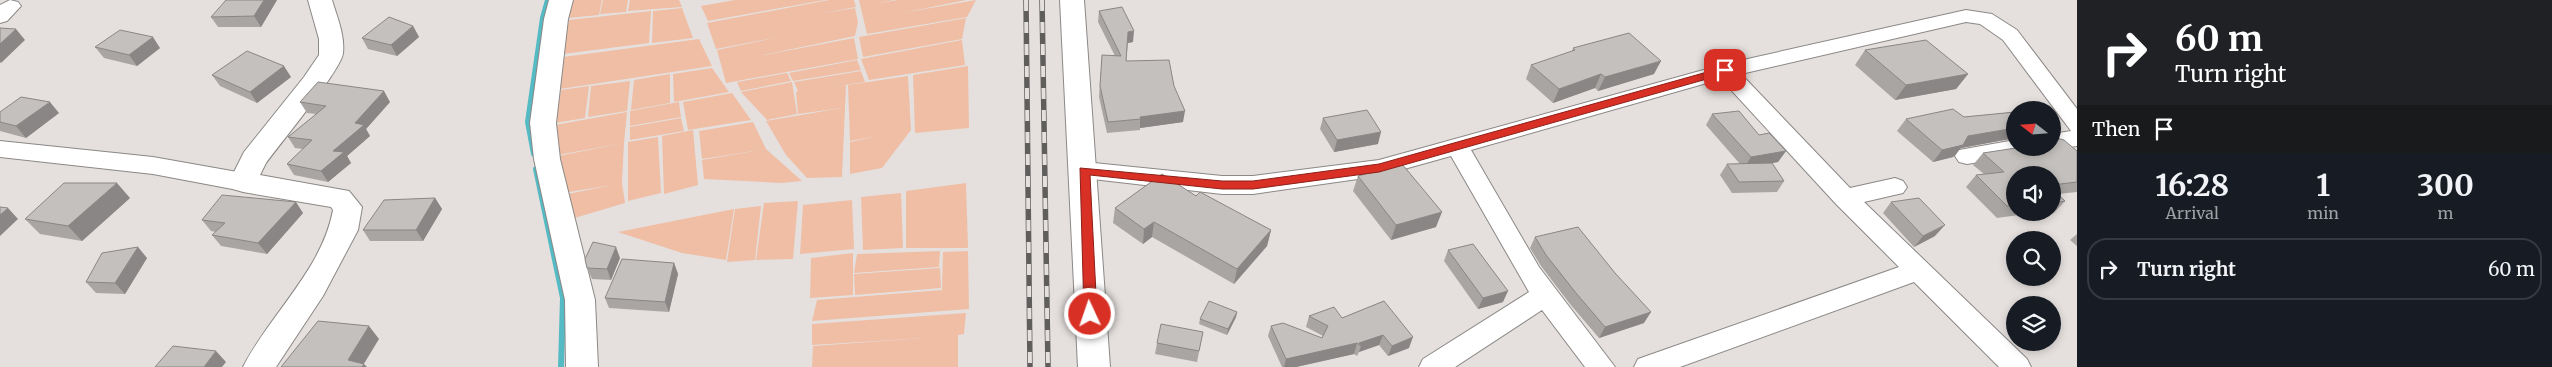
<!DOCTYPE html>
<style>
:root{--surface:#171b24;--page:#242831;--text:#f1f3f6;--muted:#9ea1a6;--line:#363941}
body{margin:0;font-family:Merriweather,serif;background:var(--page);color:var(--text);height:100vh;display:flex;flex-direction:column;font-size:19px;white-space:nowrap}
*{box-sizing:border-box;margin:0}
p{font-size:16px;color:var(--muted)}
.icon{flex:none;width:28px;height:28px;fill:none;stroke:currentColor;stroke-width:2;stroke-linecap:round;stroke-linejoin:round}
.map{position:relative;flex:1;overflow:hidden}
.side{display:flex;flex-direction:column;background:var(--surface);width:475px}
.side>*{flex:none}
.banner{background:#202124;color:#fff;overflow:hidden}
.needle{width:32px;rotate:287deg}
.buttons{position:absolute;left:2006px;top:101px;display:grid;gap:10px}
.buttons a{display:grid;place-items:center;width:55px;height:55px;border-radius:50%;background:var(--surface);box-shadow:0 2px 8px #0003;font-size:25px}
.pin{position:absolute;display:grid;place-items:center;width:42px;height:42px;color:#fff;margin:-21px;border-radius:10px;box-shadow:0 2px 8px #0006}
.me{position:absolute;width:55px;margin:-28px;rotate:357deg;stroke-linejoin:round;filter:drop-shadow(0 0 4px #0008)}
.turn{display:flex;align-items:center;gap:18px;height:105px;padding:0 15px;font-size:22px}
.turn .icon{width:65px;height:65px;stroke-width:2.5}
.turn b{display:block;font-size:35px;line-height:42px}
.then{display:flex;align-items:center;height:48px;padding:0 15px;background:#0003;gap:10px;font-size:19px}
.eta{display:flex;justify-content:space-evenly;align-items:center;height:85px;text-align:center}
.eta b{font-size:30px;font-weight:700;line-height:35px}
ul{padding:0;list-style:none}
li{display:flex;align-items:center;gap:15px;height:62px;margin:0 10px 8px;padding:0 5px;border:2px solid var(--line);border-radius:20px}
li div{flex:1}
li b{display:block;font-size:19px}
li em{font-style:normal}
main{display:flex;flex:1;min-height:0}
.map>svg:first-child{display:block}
.green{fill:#efbea5}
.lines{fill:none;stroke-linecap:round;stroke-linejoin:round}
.stream{stroke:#54bac4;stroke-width:6}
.minor-casing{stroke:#8b8886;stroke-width:2}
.tertiary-casing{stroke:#8b8886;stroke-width:2}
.minor{fill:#fff;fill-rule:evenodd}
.tertiary{fill:#fff;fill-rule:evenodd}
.rail-casing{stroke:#605e5d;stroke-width:5.5}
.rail{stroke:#e5e0de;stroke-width:4;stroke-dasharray:11;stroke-linecap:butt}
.wall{fill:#a9a5a3;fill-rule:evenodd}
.shaded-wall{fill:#898685}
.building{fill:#c4c0be;stroke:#898685}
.route{fill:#d93025;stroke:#8d1f18}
</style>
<main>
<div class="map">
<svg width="2077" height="367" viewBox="0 0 2077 367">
<rect width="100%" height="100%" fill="#e5e0de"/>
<path class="green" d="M572,0H602L599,15L568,18Z
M603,0H628L626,12L600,14Z
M630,0H679L682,7L628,11Z
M735,0H825L708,21L701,6Z
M829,0H854L856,7L818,14L855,8L858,22L855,36L754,57L854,38L858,59L726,83L717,50L779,37L716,49L707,23Z
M859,0H894L874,4L898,0H966L902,13L976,0L967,17L867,34Z
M682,8L693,38L652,43L653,11Z
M651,11L649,43L563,54L569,20Z
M966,18L962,39L863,57L859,37Z
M699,39L712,66L560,89L563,57Z
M962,40L965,65L869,80L861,59Z
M857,60L861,70L793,81L789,73Z
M968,66L969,128L915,133L913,75Z
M712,68L729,92L674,102L673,74Z
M861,71L865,82L825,88L846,85L842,177L807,178L786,155L766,121L842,108L798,114L796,92L798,91L794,82Z
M787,73L791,81L741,91L737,82Z
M670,74V103L631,110L634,80Z
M908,76L911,130L882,168L850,174V142L878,136L850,141L848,85Z
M630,81L627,111L588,117L591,86Z
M792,82L797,114L767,120L741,92Z
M589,86L585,118L555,123L561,90Z
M732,93L751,120L688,130L683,102Z
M679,102L681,117L630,126V111Z
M627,112L624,143L552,156L555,125Z
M681,118L684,131L630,140V127Z
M753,122L766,149L802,181L781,183L704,179L702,160L760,150L702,159L699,131Z
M693,130L698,185L664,194L662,136Z
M658,137L661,193L628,201V142Z
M624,143L622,183L625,203L571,219L563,195L612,185L563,193L553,157Z
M966,183L968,248H906V191Z
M901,193L903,248L863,250L861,197Z
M852,200L854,249L800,254L803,205Z
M798,201L793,259L756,260L764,203Z
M761,206L755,260L727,262L735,209Z
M734,209L726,260L682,253L618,232Z
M940,251L939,267L854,273L857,254Z
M968,251L969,309L812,321L817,300L942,290L943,252Z
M853,253V295L810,298L811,258Z
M940,268L941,288L855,295L854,274Z
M966,313L964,334L958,335V367H812L813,346L925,338L812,345V324Z"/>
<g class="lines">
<path class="stream" d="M534,154L528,122L543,18L548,0
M536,169L563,298L561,367"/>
<g class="minor-casing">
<path id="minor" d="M10,0L18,2L21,6L7,21L0,23V5Z
M1966,10L1992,14L2017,30L2077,109V146L2052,150L2044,148H2052V134L2071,131L2003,40L1980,24L1966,22L1741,74L1850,188L1895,178L1903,181L1907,187L1903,193L1864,202L2027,359L2031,367H1999L1914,282L1680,367H1634L1638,359L1899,267L1836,204L1721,79L1471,150L1539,267L1615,367H1585L1542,310L1455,367H1419L1423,359L1529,292L1451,156L1379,176L1253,194H1222L1084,178L1076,176L1072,170L1076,164L1084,162L1222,176H1253L1379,160L1725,64Z
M2015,140V148H2029L2026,154L1967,164L1959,162L1955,156L1959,150Z
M0,141L153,157L243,173L251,176L255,182L251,188L243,191L153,174L0,157Z"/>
</g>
<g class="tertiary-casing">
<path id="tertiary" d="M308,0H332C337,17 345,35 343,53C342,69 279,145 266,163L260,175L349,191L362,207L358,230L323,296L276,367H243C270,314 322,270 333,210L331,207L243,192L233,189L229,182L244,152L304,77L319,55V39Z
M549,0H573L568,19L556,123L560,159L595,300L598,367H566L565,300L534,159L530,123L544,19Z
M1060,0H1084L1110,367H1078Z"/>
</g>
<use href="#minor" class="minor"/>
<use href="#tertiary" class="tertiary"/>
<g class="rail-casing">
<path id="rail" d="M1026,0L1030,367
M1042,0L1048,367"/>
</g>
<use href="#rail" class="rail"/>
</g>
<path class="wall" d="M277,0L261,27H218L211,17Z
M1099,11L1133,42L1128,43L1126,61L1174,86L1183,122L1140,128V130L1107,133L1099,97L1102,55L1115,56L1098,22Z
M413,26L419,37L397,56L368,49L362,38Z
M95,47L160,48L137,66L104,58Z
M1573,48L1654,74L1598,91L1595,88L1553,103L1526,79L1531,65L1572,52Z
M1865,50L1968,74L1956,89L1895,100L1855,65Z
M212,75L291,77L257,103L220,86Z
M300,102H390L366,129L370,136L347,156L351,163L328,182L294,175L287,164L303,149L295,148L288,137L316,114L307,113Z
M0,112L59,113L26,138L0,131Z
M2015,112V139V138L1961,148L1953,157L1933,162L1897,131L1906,119L1964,117Z
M1712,114L1759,135L1786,151L1778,162L1772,163L1784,181L1777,192L1732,193L1720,175L1727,164H1740L1706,125Z
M1323,118L1378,144L1334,152L1320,129Z
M2053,137L2077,151V192L2058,194L2065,201L2054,213L2030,217L2026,214L1997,218L1966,187L1976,175L1984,174L1973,165L1983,153L2052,148ZM2015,175H2052V212H2015Z
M1358,176L1436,227L1391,240L1353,191Z
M1196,196L1271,230L1267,246L1234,284L1152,237L1143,244L1113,223L1115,208Z
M130,198L82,241L40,234L25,219Z
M435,198L442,209L423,241H370L363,230Z
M1891,202L1935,236L1914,247L1883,213Z
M303,213L267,254L221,246L212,235L216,232L211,231L202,220Z
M2077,234V246L2070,240Z
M1535,237L1644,323L1599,338L1570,304L1541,266L1530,248Z
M1448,250L1503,302L1478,309L1444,261Z
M147,258L125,294L96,293L86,282Z
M620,258L611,280L592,279L587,268Z
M674,263L678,274L669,312L609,308L605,298Z
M1384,301L1409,348L1388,356L1379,345L1359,352L1357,356L1354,354L1296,367H1282L1268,336L1271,326L1322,338L1323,336L1306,327L1309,316L1342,318Z
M1237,312L1236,317L1227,335L1199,324L1200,319Z
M1203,332L1197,362L1155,354L1157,343Z"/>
<path class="shaded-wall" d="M264,0H277L261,27L254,16Z
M413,26L419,37L397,56L391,45Z
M16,29L25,40L1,63L0,62V44Z
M1134,31L1133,42L1128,43V32Z
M153,37L160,48L137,66L129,55Z
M1661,61L1654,74L1598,91L1605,77Z
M284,66L291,77L257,103L250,92Z
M1601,74L1595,88L1553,103L1559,89Z
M1968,74L1956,89L1895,100L1906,85Z
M384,91L390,102L366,129L370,136L347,156L351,163L328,182L321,171L333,151L355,123Z
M50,102L59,113L26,138L16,126Z
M1185,111L1183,122L1140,128V117Z
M2015,128V138L1961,148L1953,157L1933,162L1942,150L1968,136Z
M1381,132L1378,144L1334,152L1337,140Z
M1786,151L1778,162L1744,168L1751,157Z
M117,183L130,198L82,241L68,226Z
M435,198L442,209L423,241L416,230Z
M296,202L303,213L267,254L258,243Z
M8,208L18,219L0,236V215Z
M1442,212L1436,227L1391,240L1396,225Z
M1154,222L1152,237L1143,244L1144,229Z
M1945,225L1935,236L1914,247L1923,236Z
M1271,230L1267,246L1234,284L1237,269Z
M138,247L147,258L125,294L115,283Z
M616,247L620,258L611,280L607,269Z
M674,263L678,274L669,312L665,302Z
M1508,291L1503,302L1478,309L1483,298Z
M1237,312L1236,317L1227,335L1228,329Z
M1651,312L1644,323L1599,338L1605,327Z
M369,326L379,339L362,367L364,364L367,367H353L348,360Z
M1383,335L1379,345L1359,352L1361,346L1359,343Z
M1413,337L1409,348L1388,356L1392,346Z
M1357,343L1354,354L1296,367H1284L1286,359Z
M216,351L226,362L222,367H204Z"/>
<path class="building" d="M226,0H264L254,16L211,17Z
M1122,7L1134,31L1128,32L1126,61L1169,60L1174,86L1185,111L1140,117L1141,119L1108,122L1100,86L1102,55L1121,56L1099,11Z
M389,17L413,26L391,45L362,38Z
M0,28L16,29L0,44Z
M120,30L153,37L129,55L95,47Z
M1629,33L1661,61L1605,77L1601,74L1559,89L1531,65L1575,50L1573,48Z
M1926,40L1968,74L1906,85L1865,50Z
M247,51L284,66L250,92L212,75Z
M318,82L384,91L355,123L364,125L333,151L344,152L321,171L287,164L312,140L288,137L326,106L300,102Z
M21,97L50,102L16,126L0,122V112Z
M1953,109L1964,117L2015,112V128L1968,136L1963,145L1942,150L1906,119Z
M1367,110L1381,132L1337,140L1323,118Z
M1739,111L1759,135L1769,133L1786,151L1751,157L1712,114Z
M2052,131L2056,134L2053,137L2064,140L2077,151V182L2052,185V175H2015V205L2007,206L1976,175L2004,172L1983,153L2016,148H2052Z
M1772,163L1784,181L1739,182L1727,164Z
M1402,164L1442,212L1396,225L1358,176Z
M1162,174L1196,196L1200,192L1271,230L1237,269L1154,222L1144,229L1115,208Z
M64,183H117L68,226L25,219Z
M2052,189L2065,201L2052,203Z
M222,195L296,202L258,243L212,235L225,223L202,220Z
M435,198L416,230H363L384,200Z
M1919,198L1945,225L1923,236L1891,202Z
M0,207L8,208L0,215Z
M1578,227L1615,273L1651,312L1605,327L1576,293L1546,255L1535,237Z
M593,242L616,247L607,269L587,268L585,259Z
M1473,244L1508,291L1483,298L1448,250Z
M138,247L115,283L86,282L102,253Z
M622,259L674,263L665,302L605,298Z
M1209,301L1237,312L1228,329L1200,319Z
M1384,301L1413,337L1392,346L1383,335L1359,343L1361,346L1357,343L1286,359L1271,326L1283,323L1322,338L1328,326L1309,316L1334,307L1342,318Z
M318,321L369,326L348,360L364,364L362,367H281Z
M1161,324L1203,332L1199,351L1157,343Z
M173,346L216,351L204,367H155Z"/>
<path class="route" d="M1725,67L1728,68V73L1379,172L1253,189H1222L1090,175L1097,314L1090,319L1084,314L1080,168L1222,181H1253L1379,164Z"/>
</svg>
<div class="buttons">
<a><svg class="needle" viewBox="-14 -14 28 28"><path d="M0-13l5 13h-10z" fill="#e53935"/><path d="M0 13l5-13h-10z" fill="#9ea1a6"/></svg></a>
<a><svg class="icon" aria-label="sound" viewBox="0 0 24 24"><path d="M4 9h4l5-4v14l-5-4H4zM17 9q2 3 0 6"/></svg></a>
<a><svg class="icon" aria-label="search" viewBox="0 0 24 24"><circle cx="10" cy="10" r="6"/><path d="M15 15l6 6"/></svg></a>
<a><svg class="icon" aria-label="layers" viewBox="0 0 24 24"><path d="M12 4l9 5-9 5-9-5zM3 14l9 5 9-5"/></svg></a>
</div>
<div class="pin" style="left:1725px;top:70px;background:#d93025"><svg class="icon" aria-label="arrive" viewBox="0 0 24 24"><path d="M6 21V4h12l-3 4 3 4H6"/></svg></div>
<svg class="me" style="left:1090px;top:314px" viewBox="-20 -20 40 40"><circle r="17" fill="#d93025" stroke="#fff" stroke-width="3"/><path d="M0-11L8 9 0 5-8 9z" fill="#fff"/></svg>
</div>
<section class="side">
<div class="banner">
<div class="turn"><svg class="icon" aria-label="right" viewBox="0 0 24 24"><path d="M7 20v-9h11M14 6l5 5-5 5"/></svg><div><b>60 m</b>Turn right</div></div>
<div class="then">Then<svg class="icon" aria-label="arrive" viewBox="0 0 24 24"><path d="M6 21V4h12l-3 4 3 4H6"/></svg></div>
</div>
<div class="eta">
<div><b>16:28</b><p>Arrival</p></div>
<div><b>1</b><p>min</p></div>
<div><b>300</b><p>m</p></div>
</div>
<ul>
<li><svg class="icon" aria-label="right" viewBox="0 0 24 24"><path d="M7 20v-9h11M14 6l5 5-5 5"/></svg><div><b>Turn right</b></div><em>60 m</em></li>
</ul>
</section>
</main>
